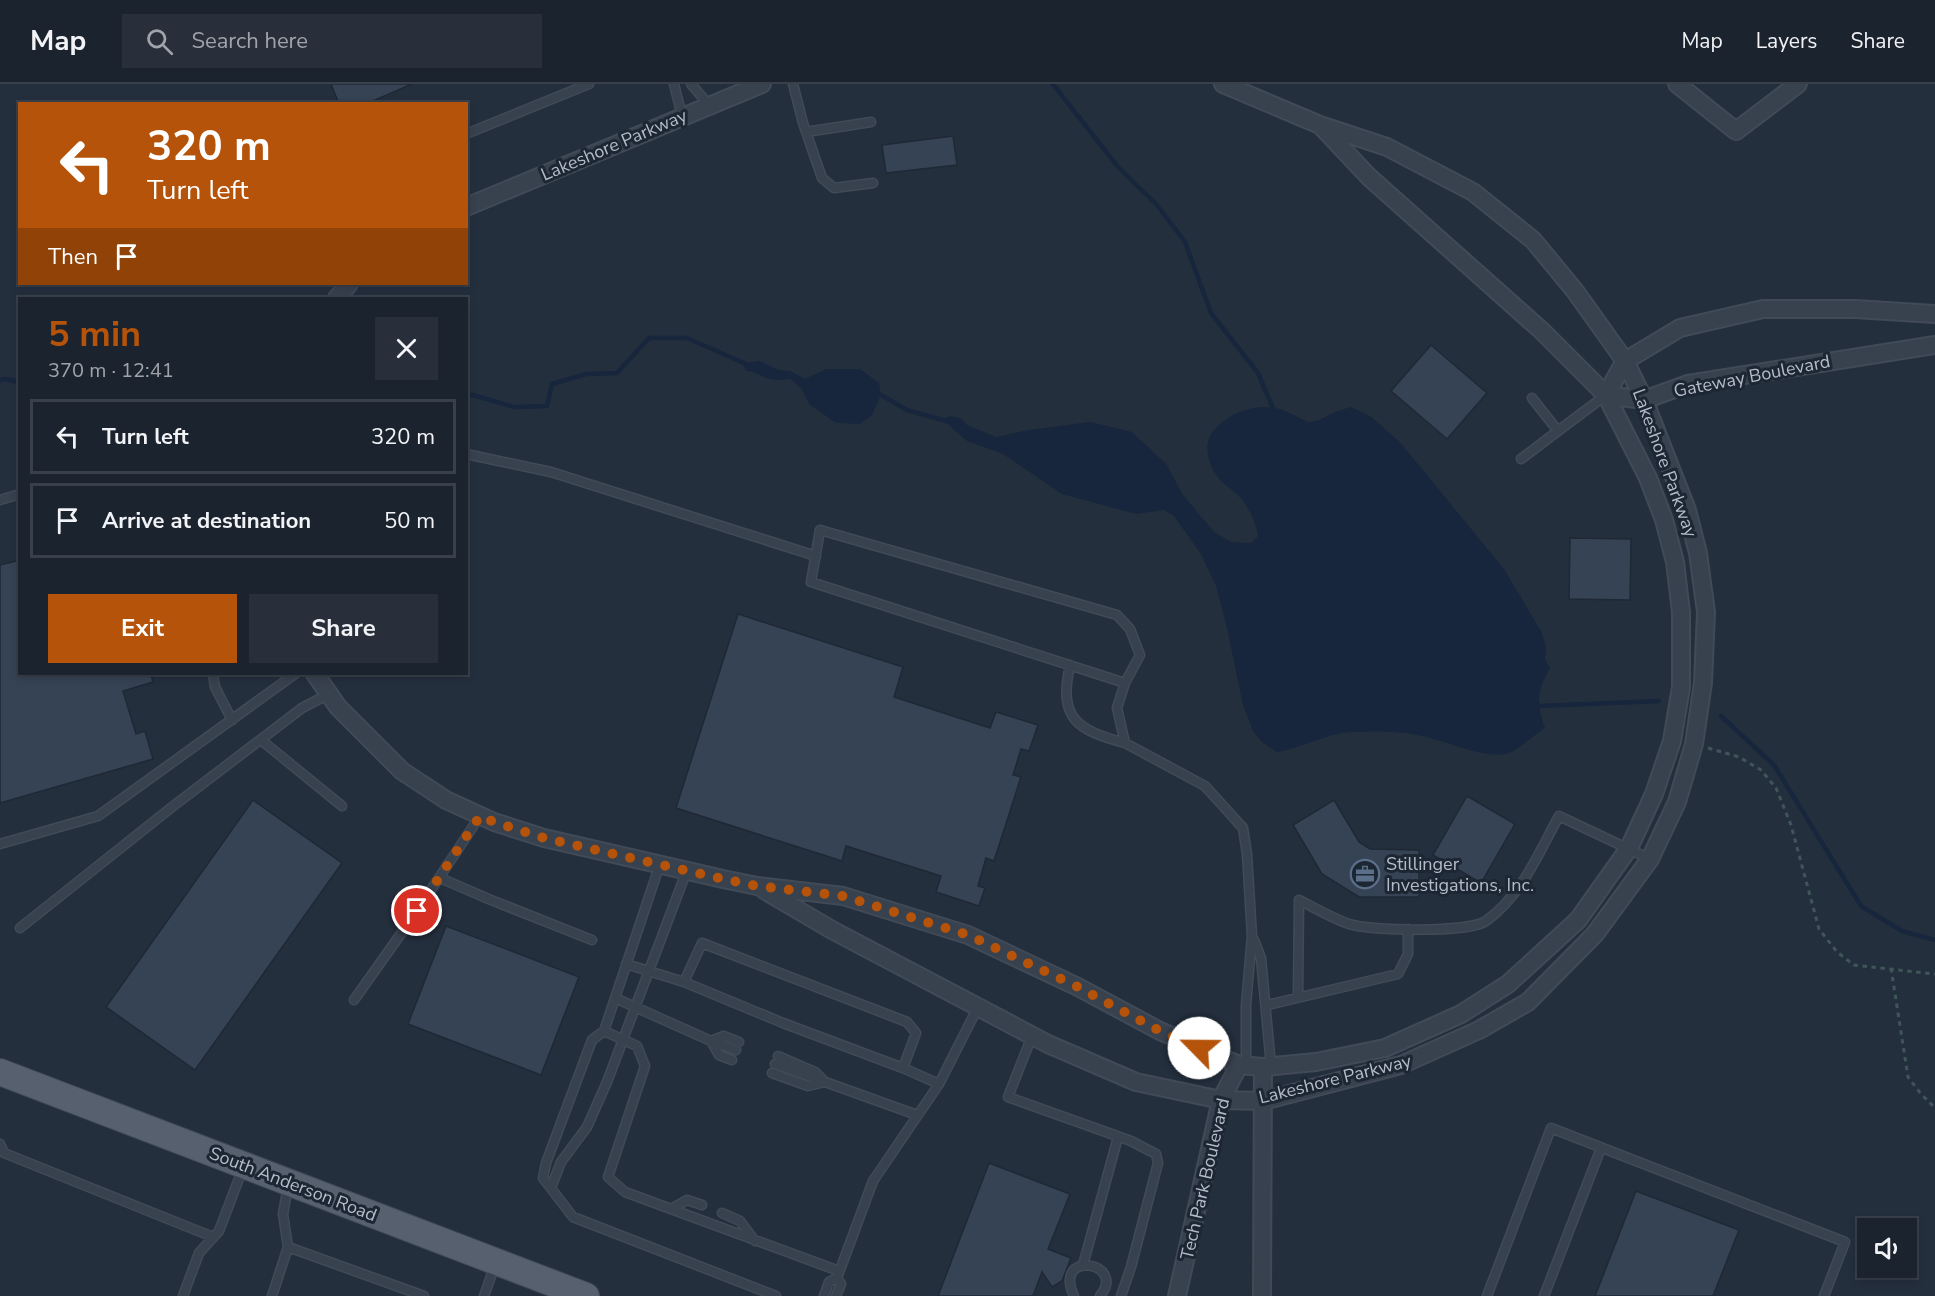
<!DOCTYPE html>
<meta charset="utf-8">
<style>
:root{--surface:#1b232e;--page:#282f3a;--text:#f1f3f6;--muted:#a0a4aa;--line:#39404a;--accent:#b45309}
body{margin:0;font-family:"Nunito Sans",sans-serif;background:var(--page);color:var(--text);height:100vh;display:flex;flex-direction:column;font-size:22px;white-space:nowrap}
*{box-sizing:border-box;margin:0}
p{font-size:20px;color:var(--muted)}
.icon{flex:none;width:33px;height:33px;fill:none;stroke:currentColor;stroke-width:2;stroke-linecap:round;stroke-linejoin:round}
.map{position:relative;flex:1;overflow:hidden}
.details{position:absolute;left:18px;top:213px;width:450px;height:378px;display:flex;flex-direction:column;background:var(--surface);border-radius:0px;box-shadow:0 3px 9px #0003,0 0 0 2px var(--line)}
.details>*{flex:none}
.hud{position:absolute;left:18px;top:18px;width:450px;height:183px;border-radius:0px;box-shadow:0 3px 9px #0003,0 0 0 2px var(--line);background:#b45309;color:#fff;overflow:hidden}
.controls{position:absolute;left:1857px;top:1134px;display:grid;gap:12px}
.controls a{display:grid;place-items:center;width:60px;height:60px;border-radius:0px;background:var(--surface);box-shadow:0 3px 9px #0003,0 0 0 2px var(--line);font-size:30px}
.pin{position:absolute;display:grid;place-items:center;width:51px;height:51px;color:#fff;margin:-26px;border:3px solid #fff;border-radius:50%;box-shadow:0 2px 6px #0007}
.me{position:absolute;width:66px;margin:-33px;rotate:293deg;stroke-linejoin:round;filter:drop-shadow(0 0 4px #0008)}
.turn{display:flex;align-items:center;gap:21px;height:126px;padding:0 30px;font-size:27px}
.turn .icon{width:78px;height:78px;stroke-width:2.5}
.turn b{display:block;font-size:42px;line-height:51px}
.then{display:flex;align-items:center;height:57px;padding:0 30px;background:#0003;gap:12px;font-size:22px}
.round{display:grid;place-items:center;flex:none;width:63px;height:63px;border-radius:0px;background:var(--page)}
.headline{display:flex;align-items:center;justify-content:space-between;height:102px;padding:0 30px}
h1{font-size:36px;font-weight:700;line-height:45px;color:var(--accent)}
.cta{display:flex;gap:12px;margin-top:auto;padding:12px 30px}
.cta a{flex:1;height:69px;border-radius:0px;background:var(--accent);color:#fff;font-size:24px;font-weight:700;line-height:69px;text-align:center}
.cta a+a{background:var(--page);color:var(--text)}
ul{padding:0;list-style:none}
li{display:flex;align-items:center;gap:18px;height:75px;margin:0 12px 9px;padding:0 18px;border:3px solid var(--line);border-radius:0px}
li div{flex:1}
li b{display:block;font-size:22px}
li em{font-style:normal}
header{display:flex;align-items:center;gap:36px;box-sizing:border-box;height:84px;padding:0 30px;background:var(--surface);border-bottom:2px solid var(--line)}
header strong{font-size:28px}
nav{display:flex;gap:33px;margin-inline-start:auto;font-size:21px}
.search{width:420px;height:54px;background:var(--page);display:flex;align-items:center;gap:15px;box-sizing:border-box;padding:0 21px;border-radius:0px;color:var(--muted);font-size:22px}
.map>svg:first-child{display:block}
.water{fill:#17263c}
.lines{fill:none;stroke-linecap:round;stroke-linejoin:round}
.stream{stroke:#17263c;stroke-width:4.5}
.building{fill:#364354;stroke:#1f2835;stroke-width:1.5}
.service-casing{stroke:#414a57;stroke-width:11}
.minor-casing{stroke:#414a57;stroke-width:20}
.primary-casing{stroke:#414a57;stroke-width:28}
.path{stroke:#3f5557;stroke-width:3;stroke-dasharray:4.5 4.5;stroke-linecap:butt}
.service{stroke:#38414e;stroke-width:8}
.minor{stroke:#38414e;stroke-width:16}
.primary{stroke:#56606e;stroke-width:26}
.route{stroke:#b45309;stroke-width:10;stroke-dasharray:0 18}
.labels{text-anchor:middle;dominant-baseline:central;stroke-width:6;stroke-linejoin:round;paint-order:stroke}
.street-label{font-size:18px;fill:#b4bcc9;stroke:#1d2633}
.poi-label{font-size:18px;fill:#b4bcc9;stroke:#1d2633;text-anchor:start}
</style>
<header>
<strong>Map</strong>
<div class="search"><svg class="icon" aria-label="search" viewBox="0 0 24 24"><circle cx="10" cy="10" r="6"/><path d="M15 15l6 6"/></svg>Search here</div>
<nav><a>Map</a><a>Layers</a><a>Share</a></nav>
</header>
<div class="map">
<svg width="1935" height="1212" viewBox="0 0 1935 1212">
<rect width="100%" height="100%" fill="#242f3e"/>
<path class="water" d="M760,277L778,286L790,287L805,295L826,285H860L879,299L881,311L872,331L860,340L836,339L809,320L802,305L790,295C781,296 773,297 764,293C757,290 754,287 746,287L742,279Z
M1264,323L1281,325L1308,338L1317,337L1335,328L1351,323L1370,332L1399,357L1504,485L1542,549L1546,564L1545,575L1550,584C1537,606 1536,619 1545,644C1534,651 1523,662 1511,668C1490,678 1444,656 1422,652C1400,647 1375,647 1353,648C1326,649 1303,664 1277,668L1262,658L1253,647L1243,621L1227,544L1216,502L1201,470L1174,432L1164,426L1136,430L1062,410L1003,370L967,357L942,335L951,332L962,335L967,341L996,353L1029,346L1090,338L1132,348L1166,380L1183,411L1214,448L1231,458L1251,459L1258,452C1256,440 1251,428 1244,418C1237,408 1224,402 1217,392C1206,376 1202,355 1218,342C1232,329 1246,324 1264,323Z"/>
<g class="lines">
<path class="stream" d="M1053,0L1118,83L1156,120L1185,158L1211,229L1258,289L1275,329
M0,296L5,295L20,298
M466,311H473L514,323L547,322L552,300L586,290L617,289L649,254H687L746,280
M875,311H881L907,326L946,337
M1536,620L1539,622L1659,617
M1721,632L1774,681L1861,822L1902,847L1935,856"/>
</g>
<path class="building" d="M331,0H412L366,20H339Z
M953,52L957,81L886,89L882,61Z
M1431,261L1487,309L1447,355L1391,307Z
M1570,454L1631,455L1630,516L1569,515Z
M20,476V590H151L153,598L123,607L136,650L145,647L153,675L0,719V481Z
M738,530L903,583L894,613L990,644L996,628L1038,641L1029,667L1021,665L1013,691L1021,693L994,777L986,774L978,802L985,804L979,822L936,808L941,792L846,762L842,777L676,724Z
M1467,712L1515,740L1481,799L1433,771Z
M253,716L342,779L195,986L106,923Z
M1334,716L1359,758L1370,765L1419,766V813H1359L1322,790L1293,741Z
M446,842L579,893L541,991L408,940Z
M989,1079L1070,1110L1048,1165L1071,1174L1062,1197L1052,1203L1042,1188L1033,1212H938Z
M1636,1107L1739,1146L1713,1212H1595Z"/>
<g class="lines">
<g class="service-casing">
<path id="service" d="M674,0L682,32
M691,0L709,21
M793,0L803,39L822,94L834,104L873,99
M806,48L871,38
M466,50L589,0
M1532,314L1558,347L1606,311
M466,370L551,388L816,472
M1521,375L1558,347
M0,416L20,410
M1070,581C1058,635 1077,646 1125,659
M213,590L215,603L232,636
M1125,599L1140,571L1130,545L1117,531L820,446L811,498L1125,599L1117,624L1125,659L1205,702L1243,744L1247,770L1252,852L1246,921V981
M261,656L342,722
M0,760L98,732L295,590
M660,780L604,947L592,956L546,1079L543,1094L573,1133L776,1212
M440,794L491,816L592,856
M20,844L172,723L302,624L329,610
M1254,856L1261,874L1271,982
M626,880L684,898L783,939L903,984L916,949L907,938L702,859L684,898
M1298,912L1299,816C1315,824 1332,834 1349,840C1369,847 1470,849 1486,837C1522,811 1538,770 1559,732L1650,775
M615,914L711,957L724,952L739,958
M354,916L417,827L480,732
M1267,921L1398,890L1408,870V845
M604,947L637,962L645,982L608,1093L625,1108L839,1187
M1032,952L1008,1013L1131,1057L1156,1070L1158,1079L1131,1183L1121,1212
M711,957L719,971L732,976
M711,957L736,966
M778,972L815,988L823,996
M775,980L917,1031
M903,984L939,1000
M772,989L808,1002L825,998
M0,1060L4,1069L213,1153
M551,1104L561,1078L587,1043L607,998L687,786
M671,1125L687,1116L702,1121
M722,1129L740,1137L755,1157
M288,1163L424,1212
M1083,1181L1118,1053
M183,1212L199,1169L219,1147L243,1084
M272,1212L288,1163L283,1130L288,1102
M484,1212L495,1181
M824,1212L829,1198L837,1194
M836,1212L841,1200L837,1194L873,1097L939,1000L978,923
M1074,1212C1052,1165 1128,1178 1100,1212
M1487,1212L1551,1044L1845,1158L1824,1212
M1544,1212L1601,1064"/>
</g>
<g class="minor-casing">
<path id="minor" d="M1677,0L1736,47L1798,0
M466,123L762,0
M337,214L349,200
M1606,311L1625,277L1680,244L1763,225H1855L1935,230
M1606,311L1644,316L1688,300L1935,261
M315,590L338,623L402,687L446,716L494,738L544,754L723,795L757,802L843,812L968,851L1078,903L1160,947L1239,981L1263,983L1316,978L1385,964L1461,930L1508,900L1578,836L1629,764L1654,710L1672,657L1681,603V528L1675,478L1664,436L1648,394L1606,311L1542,247L1369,93L1320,41
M764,806L832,846L1048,960L1136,998L1221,1016L1263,1017L1401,981L1479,946L1528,918L1595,850L1650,775L1677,718L1694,660L1703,599L1706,528L1698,469L1687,426L1644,316L1625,277L1575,207L1533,156L1473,108L1387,63L1320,41L1223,0
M1177,1212L1221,1016L1239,981
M1262,1212L1263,983"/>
</g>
<g class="primary-casing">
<path id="primary" d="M0,988L586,1212"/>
</g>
<path class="path" d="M1708,664L1739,673L1761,686L1776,704L1791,741L1819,845L1837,868L1854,881L1935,890
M1891,884L1908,993L1921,1010L1935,1024"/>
<use href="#service" class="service"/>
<use href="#minor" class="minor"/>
<use href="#primary" class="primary"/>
</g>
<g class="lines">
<path class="route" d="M417,827L480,732L494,738L544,754L723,795L757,802L843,812L968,851L1078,903L1160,947L1199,964"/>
</g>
<defs>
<g id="office-ring" transform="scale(1.5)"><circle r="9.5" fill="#1d2633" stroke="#5c6f8a" stroke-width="1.5"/><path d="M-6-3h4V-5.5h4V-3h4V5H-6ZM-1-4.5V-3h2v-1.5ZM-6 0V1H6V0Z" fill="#5c6f8a"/></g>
</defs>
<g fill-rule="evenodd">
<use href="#office-ring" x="1365" y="790"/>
</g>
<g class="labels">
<g class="street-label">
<text transform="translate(614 61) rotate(-23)">Lakeshore Parkway</text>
<text transform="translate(1752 292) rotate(-11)">Gateway Boulevard</text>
<text transform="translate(1665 379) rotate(70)">Lakeshore Parkway</text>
<text transform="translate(1335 995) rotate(-14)">Lakeshore Parkway</text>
<text transform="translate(1205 1095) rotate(-77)">Tech Park Boulevard</text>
<text transform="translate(293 1100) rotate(21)">South Anderson Road</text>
</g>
<g class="poi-label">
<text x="1386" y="780">Stillinger<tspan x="1386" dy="21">Investigations, Inc.</tspan></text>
</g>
</g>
</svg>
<div class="controls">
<a><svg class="icon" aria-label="sound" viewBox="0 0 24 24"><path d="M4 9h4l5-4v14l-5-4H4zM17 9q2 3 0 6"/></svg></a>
</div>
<div class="pin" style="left:417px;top:827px;background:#d93025"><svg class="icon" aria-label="arrive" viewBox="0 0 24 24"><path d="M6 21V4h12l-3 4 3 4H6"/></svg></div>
<svg class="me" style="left:1199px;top:964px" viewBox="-20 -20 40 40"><circle r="19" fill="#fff"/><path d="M0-13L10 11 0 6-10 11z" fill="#b45309"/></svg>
<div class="hud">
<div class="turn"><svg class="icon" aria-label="left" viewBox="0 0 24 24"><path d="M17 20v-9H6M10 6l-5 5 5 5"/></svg><div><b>320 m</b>Turn left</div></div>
<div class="then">Then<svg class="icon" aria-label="arrive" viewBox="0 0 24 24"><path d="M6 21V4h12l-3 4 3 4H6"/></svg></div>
</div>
<section class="details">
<div class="headline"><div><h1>5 min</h1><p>370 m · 12:41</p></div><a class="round"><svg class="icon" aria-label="close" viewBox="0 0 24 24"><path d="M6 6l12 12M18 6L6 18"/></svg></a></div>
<ul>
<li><svg class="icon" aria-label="left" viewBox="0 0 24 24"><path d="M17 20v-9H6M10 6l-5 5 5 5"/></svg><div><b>Turn left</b></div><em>320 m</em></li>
<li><svg class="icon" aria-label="arrive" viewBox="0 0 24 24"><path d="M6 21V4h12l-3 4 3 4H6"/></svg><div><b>Arrive at destination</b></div><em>50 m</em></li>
</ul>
<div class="cta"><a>Exit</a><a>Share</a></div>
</section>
</div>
